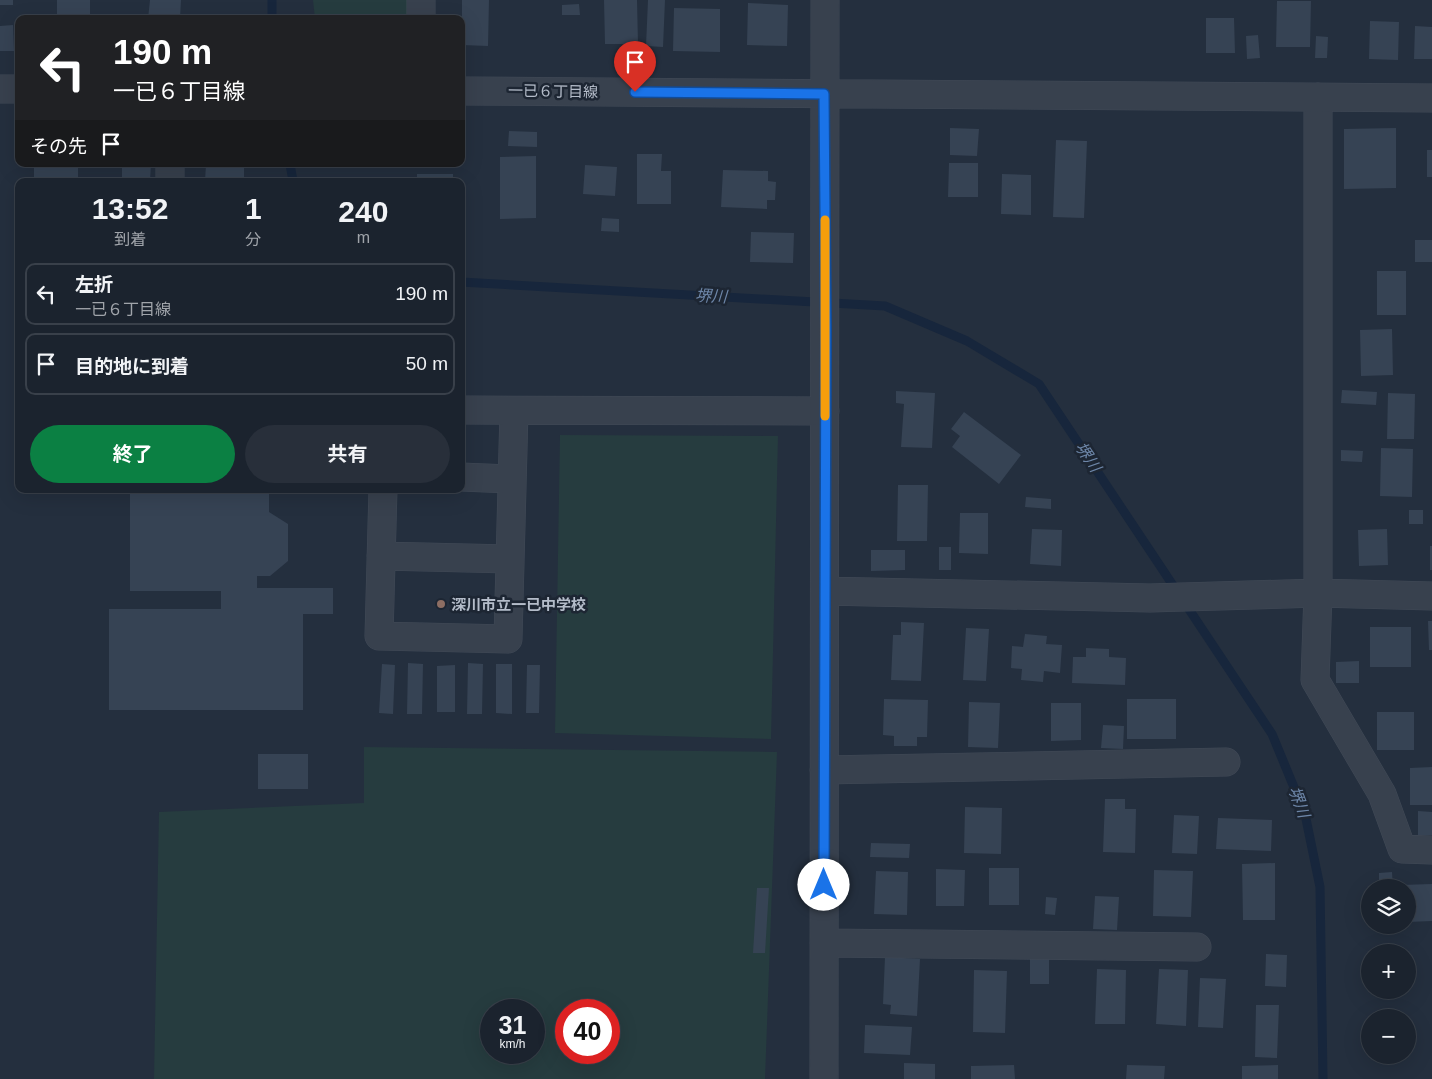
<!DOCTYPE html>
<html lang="ja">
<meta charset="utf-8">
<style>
:root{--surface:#1b232e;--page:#282f3a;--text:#f1f3f6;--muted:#a0a4aa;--line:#39404a;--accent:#0b8043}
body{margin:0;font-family:Arial,"Noto Sans JP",sans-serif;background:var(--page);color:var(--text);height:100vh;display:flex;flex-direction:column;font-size:19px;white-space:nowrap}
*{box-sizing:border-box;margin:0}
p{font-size:16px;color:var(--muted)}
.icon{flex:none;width:28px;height:28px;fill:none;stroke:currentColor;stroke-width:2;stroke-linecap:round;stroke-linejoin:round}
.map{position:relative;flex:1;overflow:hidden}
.sheet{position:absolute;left:15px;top:178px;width:450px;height:315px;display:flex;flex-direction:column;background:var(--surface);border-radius:10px;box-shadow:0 5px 20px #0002,0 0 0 1px var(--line)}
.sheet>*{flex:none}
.guide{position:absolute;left:15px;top:15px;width:450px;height:152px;border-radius:10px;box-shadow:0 5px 20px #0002,0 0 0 1px var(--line);background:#202124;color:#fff;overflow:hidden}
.buttons{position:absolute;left:1361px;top:879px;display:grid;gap:10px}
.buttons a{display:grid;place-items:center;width:55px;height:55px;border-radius:50%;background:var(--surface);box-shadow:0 5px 20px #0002,0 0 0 1px var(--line);font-size:25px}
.speed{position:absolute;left:480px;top:999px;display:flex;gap:10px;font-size:25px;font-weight:700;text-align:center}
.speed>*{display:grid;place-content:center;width:65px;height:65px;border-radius:50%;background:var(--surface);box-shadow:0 5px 20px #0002,0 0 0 1px var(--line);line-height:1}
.speed small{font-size:12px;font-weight:400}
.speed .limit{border:8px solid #d22;background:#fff;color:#111}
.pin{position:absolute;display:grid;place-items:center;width:42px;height:42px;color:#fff;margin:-51px -21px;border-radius:50% 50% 50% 0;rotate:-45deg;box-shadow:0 0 5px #0007}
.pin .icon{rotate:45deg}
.me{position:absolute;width:55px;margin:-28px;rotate:0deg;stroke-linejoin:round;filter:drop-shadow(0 0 4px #0008)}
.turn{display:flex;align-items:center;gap:18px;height:105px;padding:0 15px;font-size:22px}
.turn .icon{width:65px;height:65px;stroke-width:2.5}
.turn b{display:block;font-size:35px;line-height:42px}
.then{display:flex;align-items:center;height:48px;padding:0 15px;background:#0003;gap:10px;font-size:19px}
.eta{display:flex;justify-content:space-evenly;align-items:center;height:85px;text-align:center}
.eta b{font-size:30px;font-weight:700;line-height:35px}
.action{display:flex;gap:10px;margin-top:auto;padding:10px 15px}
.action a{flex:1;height:58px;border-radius:30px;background:var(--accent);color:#fff;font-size:20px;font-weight:700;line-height:58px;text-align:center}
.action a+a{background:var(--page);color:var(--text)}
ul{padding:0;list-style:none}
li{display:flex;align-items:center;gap:15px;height:62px;margin:0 10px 8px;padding:0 5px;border:2px solid var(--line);border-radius:10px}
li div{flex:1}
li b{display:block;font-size:19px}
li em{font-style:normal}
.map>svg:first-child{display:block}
.green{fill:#263c3f;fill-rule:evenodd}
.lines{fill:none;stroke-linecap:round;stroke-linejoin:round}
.stream{stroke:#17263c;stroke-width:9}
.building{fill:#364354}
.minor-casing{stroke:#414a57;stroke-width:29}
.minor{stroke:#38414e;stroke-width:28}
.route-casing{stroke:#114b97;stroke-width:12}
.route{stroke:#1a73e8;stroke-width:9}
.slow{stroke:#f59e0b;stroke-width:9}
.education-dot{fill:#8d6e63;stroke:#1d2633;stroke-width:2}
.labels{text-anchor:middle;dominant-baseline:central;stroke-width:5;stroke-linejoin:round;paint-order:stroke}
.street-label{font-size:15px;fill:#b4bcc9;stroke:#1d2633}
.poi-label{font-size:15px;font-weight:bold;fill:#b4bcc9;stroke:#1d2633;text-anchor:start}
.water-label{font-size:16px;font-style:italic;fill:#6d86a8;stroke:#1d2633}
</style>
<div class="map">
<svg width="1432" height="1079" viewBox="0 0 1432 1079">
<rect width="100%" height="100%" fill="#242f3e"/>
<path class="green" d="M313,0H410V19H315Z
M560,435L778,436L771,739L555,733Z
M364,747L777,752L765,1079H154L159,812L364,803ZM491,1010H534V1052H491ZM566,1010H609V1052H566Z"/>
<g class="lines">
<path class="stream" d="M272,0V19
M290,164L293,181
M461,282L885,306L967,341L1039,384L1272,734L1305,814L1320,887L1323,1079"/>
</g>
<path class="building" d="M0,0H13V5H0Z
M57,0H90V19H57Z
M150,0H181L180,19H148Z
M462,0H489L488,46L462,45Z
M604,0H637L638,44H605Z
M648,0H665L663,47L646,46Z
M1277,1H1311L1310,47H1276Z
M748,3L788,5L787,46L747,45Z
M579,4L580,15H562V5Z
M674,8L720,9V52L673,51Z
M1206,18H1234L1235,53H1206Z
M1370,21L1399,22L1398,60L1369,59Z
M13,25L14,51H0V26Z
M1415,26L1432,27V59H1414Z
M1258,35L1260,58L1247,59L1246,36Z
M1316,36L1328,37L1327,58H1315Z
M950,128L979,129L977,156L950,155Z
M1396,128V188L1344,189V129Z
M509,131L537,132V147L508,146Z
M1056,140L1087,141L1084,218L1053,217Z
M1427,150H1432V177H1427Z
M637,154H662L661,171H671V204H637Z
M536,156V218L500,219V157Z
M949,163H978V197H948Z
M34,164H78V181H34Z
M122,164H151L150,181H122Z
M206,164H244V181H205Z
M585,165L617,167L615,196L583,194Z
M723,170L768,171V181L776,182L775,200H767V209L721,207Z
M417,174H453V181H417Z
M1002,174L1031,175V215L1001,214Z
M602,218L619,219V232L601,231Z
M751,232L794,233L793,263L750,262Z
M1415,240H1432V262H1415Z
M1377,271H1406V315H1377Z
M1392,329L1393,375L1361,376L1360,330Z
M1342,390L1377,392L1376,405L1341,403Z
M896,391L935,393L932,448L901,447L904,404L896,403Z
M1388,393L1415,394L1414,439H1387Z
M964,412L1021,455L999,484L952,447L960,436L951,429Z
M1381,448L1413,449L1412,497L1380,496Z
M1341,450L1363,451L1362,462L1341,461Z
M898,485H928L927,541H897Z
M130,489H269V512L288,524V561L270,576H257V588H333V614H303V710H109V609H221V591H130Z
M1026,497L1051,499V509L1025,507Z
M1409,510H1423V524H1409Z
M960,513H988V554L959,553Z
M1032,529L1062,530L1061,566L1030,564Z
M1387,529L1388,565L1359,566L1358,530Z
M1430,546H1432V570H1430Z
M939,547H951V570H939Z
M871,550H905V570L871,571Z
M1428,621H1432V650H1429Z
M901,622L924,623L921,681L891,680L893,635H901Z
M1370,627H1411V667H1370Z
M966,628L989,629L986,681L963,680Z
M1025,634L1047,636L1046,644L1062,645L1060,673L1044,671L1043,682L1021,680L1022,669L1011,668L1012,646L1023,647Z
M1086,648L1109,649V657L1126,658L1125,685L1072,683L1073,657H1086Z
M1359,661V683H1336V662Z
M408,663L423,664L422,714H407Z
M468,663L483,664L482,714H467Z
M382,664L395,665L393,714L379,713Z
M496,664H512V714L496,713Z
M455,665V712H437V666Z
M527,665H540L539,713H526Z
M884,699L928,700L927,737H917V746H894V736L883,735Z
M1127,699H1176V739H1127Z
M969,702L1000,703L998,748L968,747Z
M1051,703H1081V740L1051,741Z
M1377,712H1414V750H1377Z
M1103,725L1124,726L1123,749L1101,748Z
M258,754H308V789H258Z
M1432,767V805H1410V768Z
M1105,799H1125V809H1136L1135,853L1103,852Z
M965,807L1002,808L1001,854L964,853Z
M1418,811L1432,812V835H1418Z
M1174,815L1199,816L1197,854L1172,853Z
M1218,818L1272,820L1271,851L1216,849Z
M871,843L910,844L909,858L870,857Z
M1275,863V920H1243L1242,864Z
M989,868H1019V905H989Z
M936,869L965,870L964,906H936Z
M1154,870L1193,871L1191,917L1153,916Z
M876,871L908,872L907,915L874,914Z
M1392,872L1393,888H1379V873Z
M1432,884V921L1408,922V888H1401V885Z
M757,888H769L765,953H753Z
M1095,896L1119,897L1117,930L1093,929Z
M1046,897L1057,898L1055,915L1045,914Z
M1266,954L1287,955L1286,987L1265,986Z
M885,957L920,959L917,1016L890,1014L891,1005L883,1004Z
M1030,958L1049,959V984H1030Z
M1097,969L1126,970L1125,1024H1095Z
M1159,969L1188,970L1186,1026L1156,1024Z
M974,970L1007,971L1005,1033L973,1032Z
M1200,978L1226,979L1223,1028L1198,1027Z
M1256,1005H1279L1277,1058L1255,1057Z
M865,1025L912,1027L910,1055L864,1053Z
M904,1063L935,1064V1079H904Z
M1014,1065L1015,1079H971V1066Z
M1127,1065L1165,1066L1164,1079H1126Z
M1278,1065V1079H1242V1066Z"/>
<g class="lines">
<g class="minor-casing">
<path id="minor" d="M421,19V0
M0,89H19
M461,91L1432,98
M1318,97V593L1315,680L1382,794L1402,849L1432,850
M170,164V181
M461,410L825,411
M461,477L512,479
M383,489L379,636L508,639L514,411
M381,556L510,559
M825,591L1150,598L1318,593L1432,596
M824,770L1226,762
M824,943L1197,947
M824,1079L825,0"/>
</g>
<use href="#minor" class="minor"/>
</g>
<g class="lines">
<g class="route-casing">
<path id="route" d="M635,92L824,94L826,330L824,885"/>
</g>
<use href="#route" class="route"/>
<path class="slow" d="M825,220V416"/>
</g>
<circle class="education-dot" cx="441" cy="604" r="5"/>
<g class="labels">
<g class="street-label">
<text transform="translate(553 91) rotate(1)">一已６丁目線</text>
</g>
<g class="poi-label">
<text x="451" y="604">深川市立一已中学校</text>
</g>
<g class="water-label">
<text transform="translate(711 296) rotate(3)">堺川</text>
<text transform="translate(1088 457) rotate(56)">堺川</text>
<text transform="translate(1299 802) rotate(69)">堺川</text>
</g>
</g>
</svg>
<div class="buttons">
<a><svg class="icon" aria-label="layers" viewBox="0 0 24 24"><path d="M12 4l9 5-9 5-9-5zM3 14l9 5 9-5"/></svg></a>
<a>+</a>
<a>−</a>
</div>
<div class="speed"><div>31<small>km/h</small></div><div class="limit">40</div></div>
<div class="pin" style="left:635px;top:92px;background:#d93025"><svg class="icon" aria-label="arrive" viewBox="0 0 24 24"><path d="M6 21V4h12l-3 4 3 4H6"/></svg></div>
<svg class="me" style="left:824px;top:885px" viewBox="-20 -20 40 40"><circle r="19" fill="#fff"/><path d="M0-13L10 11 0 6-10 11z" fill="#1a73e8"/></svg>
<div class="guide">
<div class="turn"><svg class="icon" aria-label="left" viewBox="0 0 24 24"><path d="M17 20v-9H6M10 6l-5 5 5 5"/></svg><div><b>190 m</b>一已６丁目線</div></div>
<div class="then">その先<svg class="icon" aria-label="arrive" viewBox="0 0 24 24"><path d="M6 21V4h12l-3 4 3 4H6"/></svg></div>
</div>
<section class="sheet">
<div class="eta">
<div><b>13:52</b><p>到着</p></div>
<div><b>1</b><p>分</p></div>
<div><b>240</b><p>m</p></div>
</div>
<ul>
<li><svg class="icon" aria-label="left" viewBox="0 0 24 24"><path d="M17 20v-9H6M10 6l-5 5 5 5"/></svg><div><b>左折</b><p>一已６丁目線</p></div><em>190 m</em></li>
<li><svg class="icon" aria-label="arrive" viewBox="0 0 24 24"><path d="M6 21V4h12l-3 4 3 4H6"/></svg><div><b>目的地に到着</b></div><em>50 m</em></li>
</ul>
<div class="action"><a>終了</a><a>共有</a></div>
</section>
</div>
